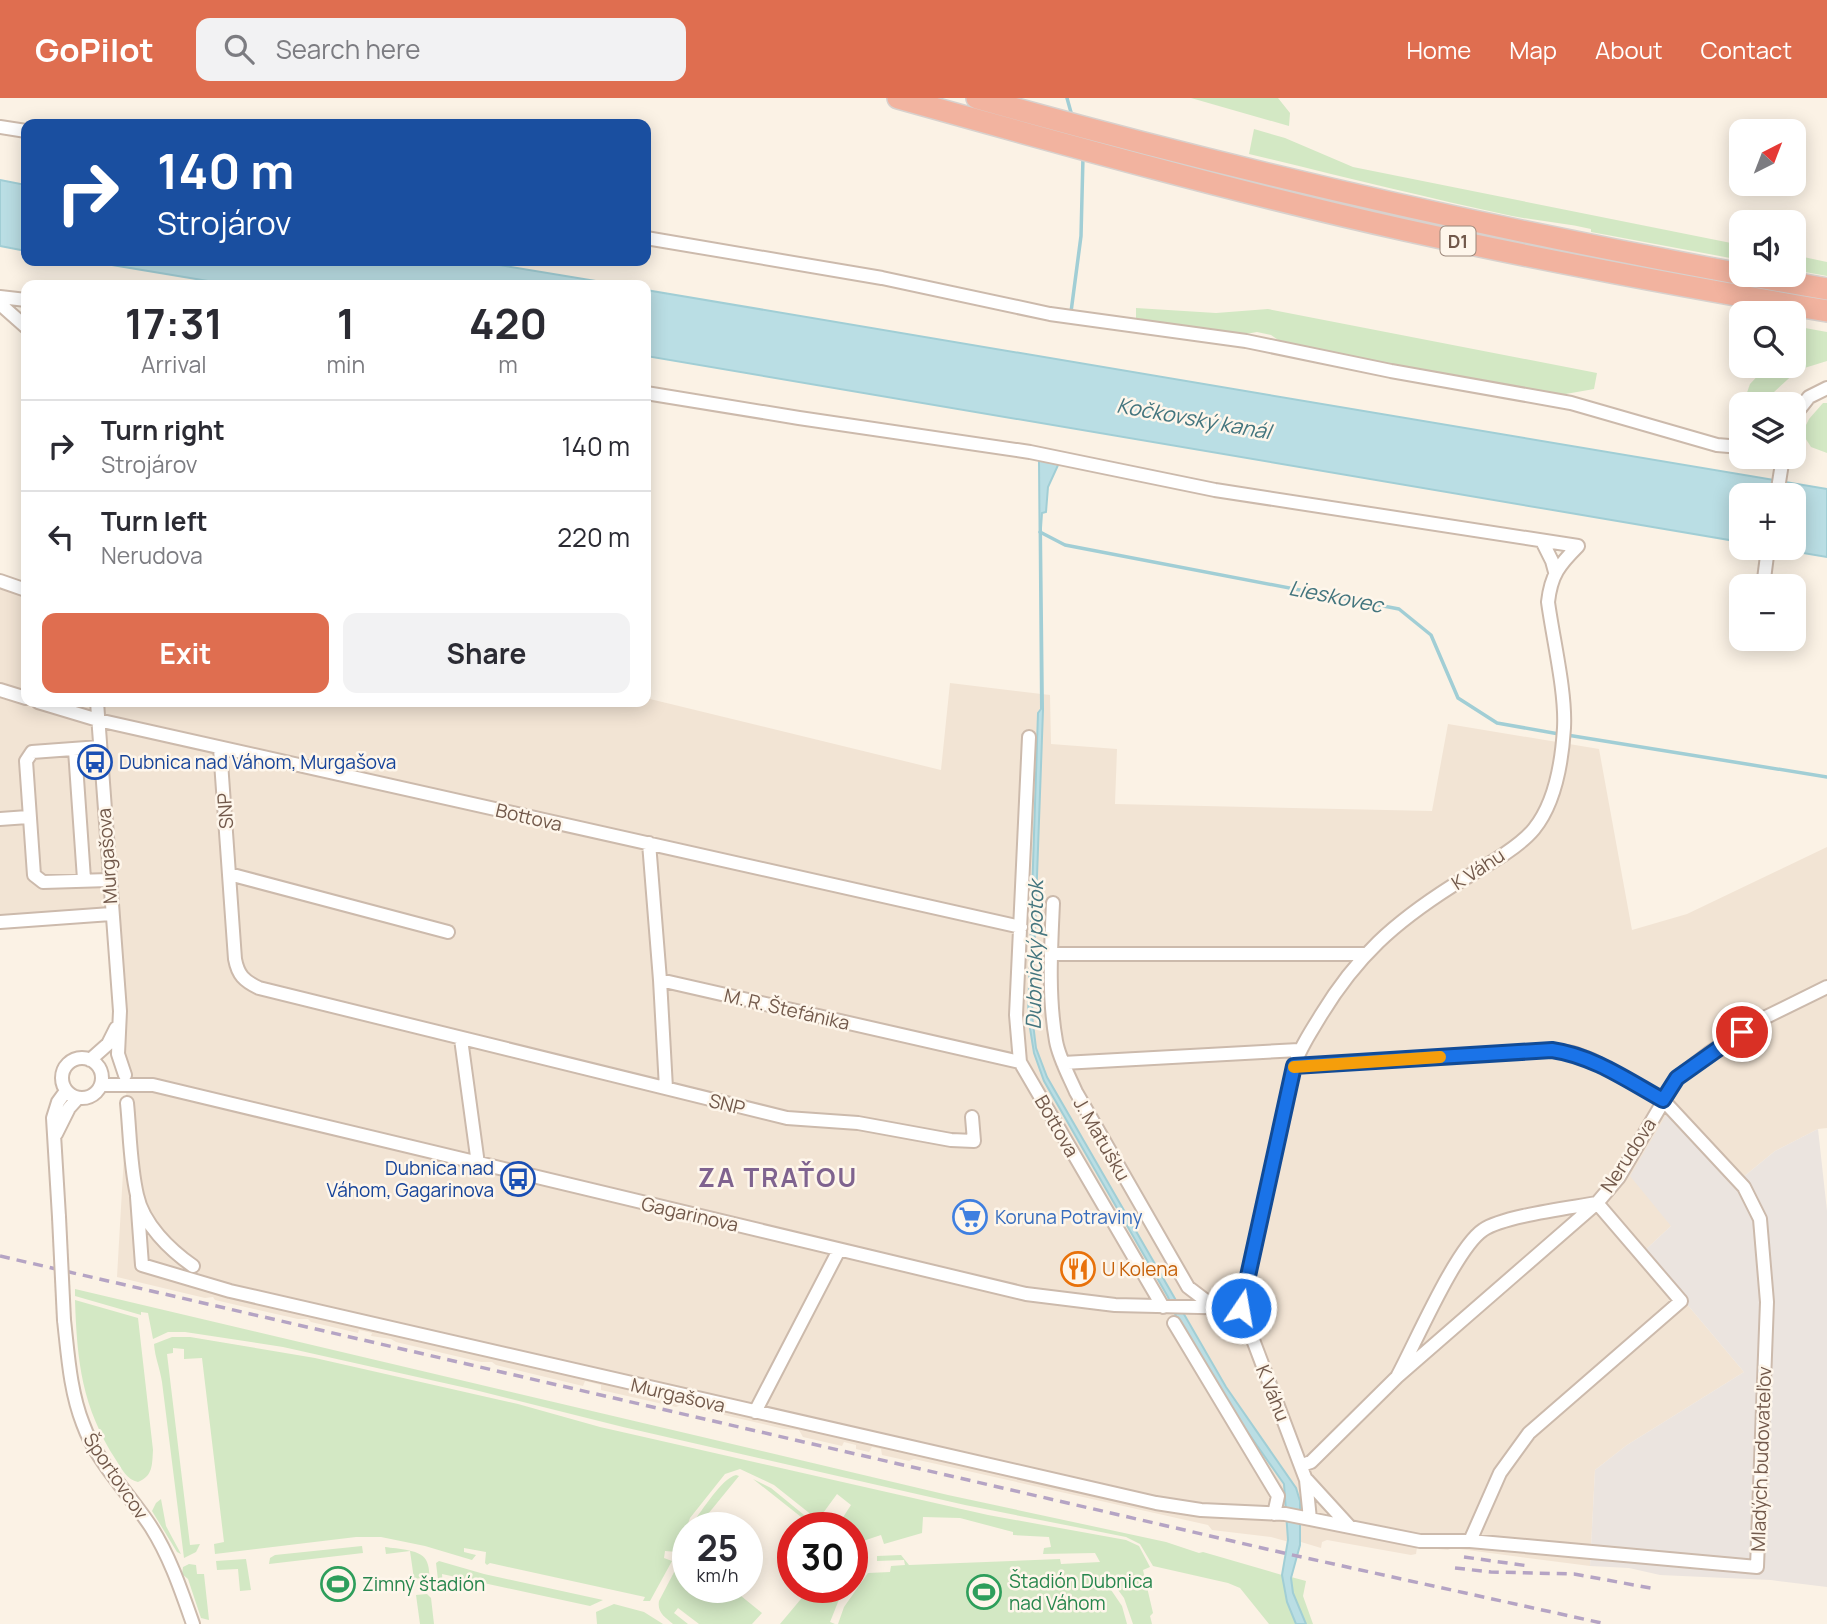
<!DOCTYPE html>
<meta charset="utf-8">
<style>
:root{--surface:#fff;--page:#f2f2f3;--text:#2b2b33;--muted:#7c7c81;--line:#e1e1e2;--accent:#df6e50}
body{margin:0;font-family:Manrope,sans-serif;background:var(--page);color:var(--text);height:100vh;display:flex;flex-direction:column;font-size:26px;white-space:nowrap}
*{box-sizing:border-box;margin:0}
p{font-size:23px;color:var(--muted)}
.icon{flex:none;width:38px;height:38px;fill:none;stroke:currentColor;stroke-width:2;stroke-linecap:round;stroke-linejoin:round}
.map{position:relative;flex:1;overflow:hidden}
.drawer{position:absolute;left:21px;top:182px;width:630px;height:427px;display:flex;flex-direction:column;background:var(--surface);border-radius:14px;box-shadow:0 4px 18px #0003}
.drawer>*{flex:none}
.top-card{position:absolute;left:21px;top:21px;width:630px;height:147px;border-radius:14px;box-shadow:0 4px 18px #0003;background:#1a4fa0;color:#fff;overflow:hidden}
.needle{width:46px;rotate:42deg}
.controls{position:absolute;left:1729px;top:21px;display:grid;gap:14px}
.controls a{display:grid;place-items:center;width:77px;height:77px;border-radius:14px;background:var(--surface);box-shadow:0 4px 18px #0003;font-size:35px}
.speed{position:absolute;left:672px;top:1414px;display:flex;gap:14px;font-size:35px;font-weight:700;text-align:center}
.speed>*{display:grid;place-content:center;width:91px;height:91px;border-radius:50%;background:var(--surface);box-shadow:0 4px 18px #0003;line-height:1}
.speed small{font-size:18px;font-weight:400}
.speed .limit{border:10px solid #d22;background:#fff;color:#111}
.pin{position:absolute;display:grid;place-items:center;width:60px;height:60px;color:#fff;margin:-30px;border:4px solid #fff;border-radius:50%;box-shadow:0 2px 7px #0007}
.me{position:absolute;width:77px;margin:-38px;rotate:12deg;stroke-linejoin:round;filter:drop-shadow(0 0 5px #0008)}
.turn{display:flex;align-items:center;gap:24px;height:147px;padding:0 21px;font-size:32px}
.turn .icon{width:91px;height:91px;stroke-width:2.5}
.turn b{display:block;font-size:49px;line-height:60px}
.eta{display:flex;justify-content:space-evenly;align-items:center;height:119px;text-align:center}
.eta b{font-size:42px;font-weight:700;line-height:49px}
.button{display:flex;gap:14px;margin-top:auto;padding:14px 21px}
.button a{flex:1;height:80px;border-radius:14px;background:var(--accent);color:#fff;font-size:28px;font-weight:700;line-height:80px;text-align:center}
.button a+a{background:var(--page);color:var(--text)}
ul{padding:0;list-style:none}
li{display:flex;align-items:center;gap:21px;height:91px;padding:0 21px;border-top:2px solid var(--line)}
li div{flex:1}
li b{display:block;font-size:26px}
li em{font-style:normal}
header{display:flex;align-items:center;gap:42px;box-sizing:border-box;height:98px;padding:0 35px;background:var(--accent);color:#fff}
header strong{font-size:33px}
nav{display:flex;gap:38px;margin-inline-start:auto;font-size:24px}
.search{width:490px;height:63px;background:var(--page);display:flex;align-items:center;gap:18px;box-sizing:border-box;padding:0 24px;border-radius:14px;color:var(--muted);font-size:26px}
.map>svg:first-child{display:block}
.residential{fill:#f2e4d4}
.industrial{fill:#ebe4df}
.green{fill:#d3e8c4}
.water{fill:#badee4;stroke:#a1ced5;stroke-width:2}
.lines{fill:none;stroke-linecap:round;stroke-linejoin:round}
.stream{stroke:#a1ced5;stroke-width:3.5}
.minor-casing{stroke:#ccbaac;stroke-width:16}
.motorway-casing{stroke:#d8d1cd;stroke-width:24}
.minor{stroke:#fff;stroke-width:12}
.motorway{stroke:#f2b39f;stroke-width:21}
.rail{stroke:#b5a4c4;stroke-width:3.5;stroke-dasharray:10 7;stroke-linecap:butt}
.minor-bridge-casing{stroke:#ccbaac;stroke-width:16;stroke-linecap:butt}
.minor-bridge{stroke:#fff;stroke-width:12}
.route-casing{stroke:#114b97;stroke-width:18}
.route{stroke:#1a73e8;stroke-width:12}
.slow{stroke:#f59e0b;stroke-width:12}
.labels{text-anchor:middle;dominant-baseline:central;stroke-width:5;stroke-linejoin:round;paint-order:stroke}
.shield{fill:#fef6eb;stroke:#9c887b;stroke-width:2}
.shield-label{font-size:18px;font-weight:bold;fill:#72594b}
.transit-label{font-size:19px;fill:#164399;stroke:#fef6eb;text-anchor:start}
.street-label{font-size:19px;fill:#72594b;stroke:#fef6eb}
.shop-label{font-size:19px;fill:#366cbe;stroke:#fef6eb;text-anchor:start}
.food-label{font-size:19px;fill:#c56008;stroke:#fef6eb;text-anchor:start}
.leisure-label{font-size:19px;fill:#27864d;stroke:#fef6eb;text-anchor:start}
.water-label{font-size:21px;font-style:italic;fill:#43757e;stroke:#fef6eb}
.district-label{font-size:26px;font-weight:bold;letter-spacing:2px;fill:#7f638f;stroke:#fef6eb}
</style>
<header>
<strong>GoPilot</strong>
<div class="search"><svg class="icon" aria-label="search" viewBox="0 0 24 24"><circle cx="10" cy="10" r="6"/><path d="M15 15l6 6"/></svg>Search here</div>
<nav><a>Home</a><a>Map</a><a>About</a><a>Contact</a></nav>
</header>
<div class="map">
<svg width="1827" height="1526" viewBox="0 0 1827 1526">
<rect width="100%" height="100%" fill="#fbf2e5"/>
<path class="residential" d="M0,483L26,492V604H646V600L941,672L950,585L1050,597L1051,646L1117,651L1115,706L1432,713L1448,626L1599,651L1632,832L1687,816L1827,749V1030L1818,1031L1775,1053L1742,1080L1671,1128L1643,1154L1744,1274L1627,1347L1595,1372L1590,1468L1452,1450L1448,1452L1417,1449L1416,1456L1411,1457L1327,1442L1322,1444L1321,1450L1301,1444L1300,1447L1271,1439L1212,1432L1208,1427L914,1361L909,1363L882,1357L881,1351L872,1349L869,1354L856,1351V1347L844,1344L842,1348L803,1339L799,1332L784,1331L681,1307L676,1309L601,1292V1287L585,1283L583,1288L496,1267L492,1264H481L396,1244L391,1241L371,1238L372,1235L359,1232L358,1235L311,1224L308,1221H298L215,1202L213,1199L205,1200L117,1179L127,1005L111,816L0,824Z"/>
<path class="industrial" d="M1672,1007L1742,1080L1775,1053L1818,1031L1827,1113V1489L1771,1482L1660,1477L1629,1470L1590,1468L1595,1372L1627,1347L1744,1274L1643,1154L1671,1128L1630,1078Z"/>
<path class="green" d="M1191,0H1278L1290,15L1289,28Z
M1254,31L1285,40L1353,69L1741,147V162L1591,134V131C1565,125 1538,123 1512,118C1423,99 1336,77 1249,56Z
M1794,157L1827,164V178L1794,172Z
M1136,210L1216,215L1268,211L1597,275L1594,291L1560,297L1287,248L1271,237L1257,234L1240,237L1136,220Z
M1794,228L1827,234V263L1798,272L1774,294L1776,306H1743L1750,286L1767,268H1794Z
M1823,305H1827V355L1811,349L1802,335L1809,321Z
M75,1191L948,1397L1166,1444L1199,1455L1203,1454L1282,1477L1287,1504L1296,1526H1269L1240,1490L1228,1485L1153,1468L1140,1446L1126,1439L965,1407L623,1329L471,1291L283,1249L185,1234H168L153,1241L148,1215L141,1214V1217L75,1198Z
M75,1202L138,1220L153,1352C152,1367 153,1378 138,1384C127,1382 122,1371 116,1362C82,1309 77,1264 75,1202Z
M172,1239H190L315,1260L518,1306L600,1329L988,1417L1126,1442L1139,1448L1150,1469L1143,1472L1153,1515L1150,1518L1152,1526H1133L1124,1500L1107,1477L1105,1483L1122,1508L1127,1526H838L844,1509L868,1475L890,1474L891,1468L905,1467L904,1462L877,1463V1458L901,1457L909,1467L1060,1461L1061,1466L1100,1464L1095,1455L1043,1456L1044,1450L1051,1449L1049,1439L1013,1437V1434L960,1420L923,1419L922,1435L884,1446L881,1437L857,1445L853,1450L852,1430H836L851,1407L837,1396L818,1422L774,1387L740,1371L725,1376L690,1420L678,1454L665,1453L664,1460L672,1463L650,1503H643L645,1499L490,1465L487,1467L485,1465L486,1454L464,1450V1454L476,1457L472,1462L425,1448L381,1439H356L215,1456L214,1446L224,1444L202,1260L184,1261V1251L173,1250V1255L167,1256L190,1447L200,1446L196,1454L184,1460L162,1284C160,1270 155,1260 154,1246Z
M736,1377L739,1378L699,1427L701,1430H692L693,1424C703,1412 721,1381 736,1377Z
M753,1381L771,1390L820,1430H815Z
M161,1401L166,1428L181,1456L177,1454L152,1413L156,1405Z
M362,1448L363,1455L269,1466L270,1460L275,1457Z
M385,1449C397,1451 423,1451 427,1464C430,1471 429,1480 430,1487L422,1488L421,1480L414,1481L410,1453L386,1456Z
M688,1455V1489H730L762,1515L752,1526H699L678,1510L674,1515L688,1526H673C665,1519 657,1515 659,1503L683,1457Z
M246,1461L251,1492L240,1493L238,1471L217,1472L216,1463Z
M439,1463L484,1476L603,1502L590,1508L442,1476L443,1490H439L436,1465Z
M189,1466L196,1467L197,1476H204L209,1522L201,1520L188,1481L182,1476L183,1469Z
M1291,1479L1306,1483L1303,1498L1313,1526H1306L1293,1495Z
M811,1489H848L840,1499L830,1524L835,1526H780Z
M427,1496L431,1500L434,1526H420L416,1497Z
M614,1506L644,1514L663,1526H597L596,1514Z"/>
<path class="water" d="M0,82L26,87V153L0,148Z
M88,163H475L620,187H232Z
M646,192L1827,391V459L1773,450H1794V397H1741V444L646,258Z
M1039,362L1059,365L1048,389L1046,414L1042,415L1041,430L1043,612L1032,917L1036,950L1047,979L1226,1289L1296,1390L1300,1403V1447L1291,1480L1293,1495L1306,1526H1296L1287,1504L1282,1477L1288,1442L1284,1386L1223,1299L1176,1218L1168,1199L1044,983L1034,955L1028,918L1038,615L1041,611Z"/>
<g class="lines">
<path class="stream" d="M1067,0L1072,18
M1071,214L1081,138L1083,59
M1040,434L1065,447L1399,511L1431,537L1458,600L1497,625L1559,636
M1567,637L1827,679"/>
<g class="minor-casing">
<path id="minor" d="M0,29L26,33
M646,140L882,180L1050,216L1246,243L1391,273L1571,305L1717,347L1741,349
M0,199L26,202
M0,206L26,229
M646,295L799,320L1030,354L1215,392L1578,448
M1794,318L1809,299L1827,290
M1777,397L1783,359
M1542,443L1552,463L1555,474
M1764,481L1768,450
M0,483L26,492
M0,592L26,600
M38,604L98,622L1021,829
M97,604L120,913L118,956L125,977
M1029,639L1016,917L1020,964L1163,1209
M100,649L32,654L26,663L34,777L43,784L109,782
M220,650L235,861C238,877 244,883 259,890L787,1020L858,1025L951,1042L974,1043L972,1019
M75,652L84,781
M0,721L28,719
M649,745L660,882
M229,776L448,834
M1053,805C1051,850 1048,898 1056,943C1059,960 1069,978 1076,994L1188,1189L1213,1208
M0,824L111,816
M1051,856H1364
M461,941L478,1066
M62 980a20 20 0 1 1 40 0a20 20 0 1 1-40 0Z
M90,962L108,946L116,930
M1063,965L1299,952
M101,987H153L1026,1196L1115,1207L1241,1210
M666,990L660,882L1020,964
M127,1005C130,1035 130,1067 137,1097C143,1126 170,1152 193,1168
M56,1036L69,1010L78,1000
M137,1099L142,1167L230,1193L1156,1405L1201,1412L1285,1416L1420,1443H1470L1757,1469L1767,1204L1760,1121L1744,1089L1663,1002L1592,962L1573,955L1552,952L1294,968
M59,1119L53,1020L58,1004L66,993
M64,1222C68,1257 70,1293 83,1326C97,1365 129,1395 151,1429C170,1459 181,1492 193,1526
M1174,1225L1278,1398L1274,1416
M1397,1279C1415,1246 1456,1150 1483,1132C1503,1118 1570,1110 1597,1105L1681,1203L1529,1335L1500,1375L1470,1443
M755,1314L839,1152
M1302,1367L1311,1364L1397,1279L1597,1105L1619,1079L1677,980L1709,955L1758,923L1827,889
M1307,1382L1349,1428
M1310,1421L1306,1382L1241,1210L1294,968C1300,949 1311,934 1321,917C1357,858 1394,825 1452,788C1476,773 1517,752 1534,731C1555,705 1562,663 1564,630C1566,594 1553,541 1548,504C1551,477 1559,467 1578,448"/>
</g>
<g class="motorway-casing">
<path id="motorway" d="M898,0C1066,47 1235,94 1405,132C1545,163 1686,189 1827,213
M977,0C1229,71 1484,129 1741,176
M1747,177L1827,191"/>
</g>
<use href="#minor" class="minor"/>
<use href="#motorway" class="motorway"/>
<path class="rail" d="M0,1158L1288,1456L1606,1526
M1464,1459L1529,1468
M1455,1470L1491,1474L1574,1476L1656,1491"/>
<g class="minor-bridge-casing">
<path id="minor-bridge" d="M59,1119L64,1222"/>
</g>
<use href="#minor-bridge" class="minor-bridge"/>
</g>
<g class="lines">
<g class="route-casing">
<path id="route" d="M1241,1210L1294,968L1552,952C1593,958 1627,982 1663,1002L1677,980L1742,934"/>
</g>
<use href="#route" class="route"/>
<path class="slow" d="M1294,969L1440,959"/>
</g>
<defs>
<g id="bus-ring" transform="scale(1.75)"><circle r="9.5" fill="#fef6eb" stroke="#1a4fb4" stroke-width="1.5"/><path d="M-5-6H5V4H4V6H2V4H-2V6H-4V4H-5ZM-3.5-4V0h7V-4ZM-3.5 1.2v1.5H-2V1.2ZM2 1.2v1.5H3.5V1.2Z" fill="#1a4fb4"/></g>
<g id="supermarket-ring" transform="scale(1.75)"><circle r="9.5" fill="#fef6eb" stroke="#3f7fe0" stroke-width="1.5"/><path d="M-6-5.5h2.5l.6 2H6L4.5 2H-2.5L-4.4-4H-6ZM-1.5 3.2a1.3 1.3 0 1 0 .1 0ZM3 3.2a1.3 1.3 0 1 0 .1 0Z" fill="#3f7fe0"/></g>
<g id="restaurant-ring" transform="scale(1.75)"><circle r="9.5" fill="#fef6eb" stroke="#e8710a" stroke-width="1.5"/><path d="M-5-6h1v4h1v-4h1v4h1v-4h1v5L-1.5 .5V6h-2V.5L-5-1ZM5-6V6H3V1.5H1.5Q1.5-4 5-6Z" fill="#e8710a"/></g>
<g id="stadium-ring" transform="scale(1.75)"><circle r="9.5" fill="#fef6eb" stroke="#2e9e5b" stroke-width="1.5"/><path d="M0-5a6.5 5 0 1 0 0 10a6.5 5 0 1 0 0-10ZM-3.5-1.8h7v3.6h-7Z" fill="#2e9e5b"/></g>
</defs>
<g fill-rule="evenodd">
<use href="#bus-ring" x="95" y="664"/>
<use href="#bus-ring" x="518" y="1081"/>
<use href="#supermarket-ring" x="970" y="1119"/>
<use href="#restaurant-ring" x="1078" y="1171"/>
<use href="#stadium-ring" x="338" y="1486"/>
<use href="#stadium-ring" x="984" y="1494"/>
</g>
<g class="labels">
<rect class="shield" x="1440.5" y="128.5" width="35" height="29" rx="5"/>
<g class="shield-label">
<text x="1458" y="143">D1</text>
</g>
<g class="transit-label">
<text x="119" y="664">Dubnica nad Váhom, Murgašova</text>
<text x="494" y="1070" text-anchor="end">Dubnica nad<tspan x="494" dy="22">Váhom, Gagarinova</tspan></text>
</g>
<g class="street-label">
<text transform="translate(225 713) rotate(-94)">SNP</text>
<text transform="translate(529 719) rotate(13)">Bottova</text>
<text transform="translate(107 758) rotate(-94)">Murgašova</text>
<text transform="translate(1478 771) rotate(-33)">K Váhu</text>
<text transform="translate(787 911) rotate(13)">M. R. Štefánika</text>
<text transform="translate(727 1006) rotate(14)">SNP</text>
<text transform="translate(1057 1028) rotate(60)">Bottova</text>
<text transform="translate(1102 1041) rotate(60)">J. Matušku</text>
<text transform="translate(1628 1057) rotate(-57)">Nerudova</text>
<text transform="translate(690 1116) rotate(13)">Gagarinova</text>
<text transform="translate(1273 1295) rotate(68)">K Váhu</text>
<text transform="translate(678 1297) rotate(13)">Murgašova</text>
<text transform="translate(1761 1361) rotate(-88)">Mladých budovateľov</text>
<text transform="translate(116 1378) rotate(56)">Športovcov</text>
</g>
<g class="shop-label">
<text x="995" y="1119">Koruna Potraviny</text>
</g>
<g class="food-label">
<text x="1102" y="1171">U Kolena</text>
</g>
<g class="leisure-label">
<text x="1009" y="1483">Štadión Dubnica<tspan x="1009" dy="22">nad Váhom</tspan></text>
<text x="362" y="1486">Zimný štadión</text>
</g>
<g class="water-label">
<text transform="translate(1194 320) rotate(10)">Kočkovský kanál</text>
<text transform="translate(1336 498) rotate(11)">Lieskovec</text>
<text transform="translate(1034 857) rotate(-89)">Dubnický potok</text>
</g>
<g class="district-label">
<text x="778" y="1079">ZA TRAŤOU</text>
</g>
</g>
</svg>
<div class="controls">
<a><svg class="needle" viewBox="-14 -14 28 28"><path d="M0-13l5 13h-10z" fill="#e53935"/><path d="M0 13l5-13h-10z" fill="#7c7c81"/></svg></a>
<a><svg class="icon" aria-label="sound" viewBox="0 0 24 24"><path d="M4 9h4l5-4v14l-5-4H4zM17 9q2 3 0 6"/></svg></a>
<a><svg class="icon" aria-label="search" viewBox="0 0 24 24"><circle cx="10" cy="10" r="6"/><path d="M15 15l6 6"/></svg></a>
<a><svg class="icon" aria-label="layers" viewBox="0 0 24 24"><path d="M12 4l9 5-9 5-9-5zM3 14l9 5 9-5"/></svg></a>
<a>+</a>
<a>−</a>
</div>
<div class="speed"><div>25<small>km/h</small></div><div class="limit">30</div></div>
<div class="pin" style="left:1742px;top:934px;background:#d93025"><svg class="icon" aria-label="arrive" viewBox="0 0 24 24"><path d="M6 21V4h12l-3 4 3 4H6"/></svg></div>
<svg class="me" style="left:1241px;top:1210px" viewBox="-20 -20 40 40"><circle r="17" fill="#1a73e8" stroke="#fff" stroke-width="3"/><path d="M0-11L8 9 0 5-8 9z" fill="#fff"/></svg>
<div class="top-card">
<div class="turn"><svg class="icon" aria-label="right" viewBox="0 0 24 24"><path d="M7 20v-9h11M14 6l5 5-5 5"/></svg><div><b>140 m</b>Strojárov</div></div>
</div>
<section class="drawer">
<div class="eta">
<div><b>17:31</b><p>Arrival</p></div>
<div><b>1</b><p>min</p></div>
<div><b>420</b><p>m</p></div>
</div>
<ul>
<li><svg class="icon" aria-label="right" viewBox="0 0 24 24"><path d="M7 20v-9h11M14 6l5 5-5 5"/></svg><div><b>Turn right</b><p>Strojárov</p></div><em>140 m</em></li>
<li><svg class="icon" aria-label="left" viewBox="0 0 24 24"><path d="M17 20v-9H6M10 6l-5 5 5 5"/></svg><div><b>Turn left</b><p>Nerudova</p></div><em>220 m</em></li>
</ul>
<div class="button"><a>Exit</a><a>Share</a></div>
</section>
</div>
